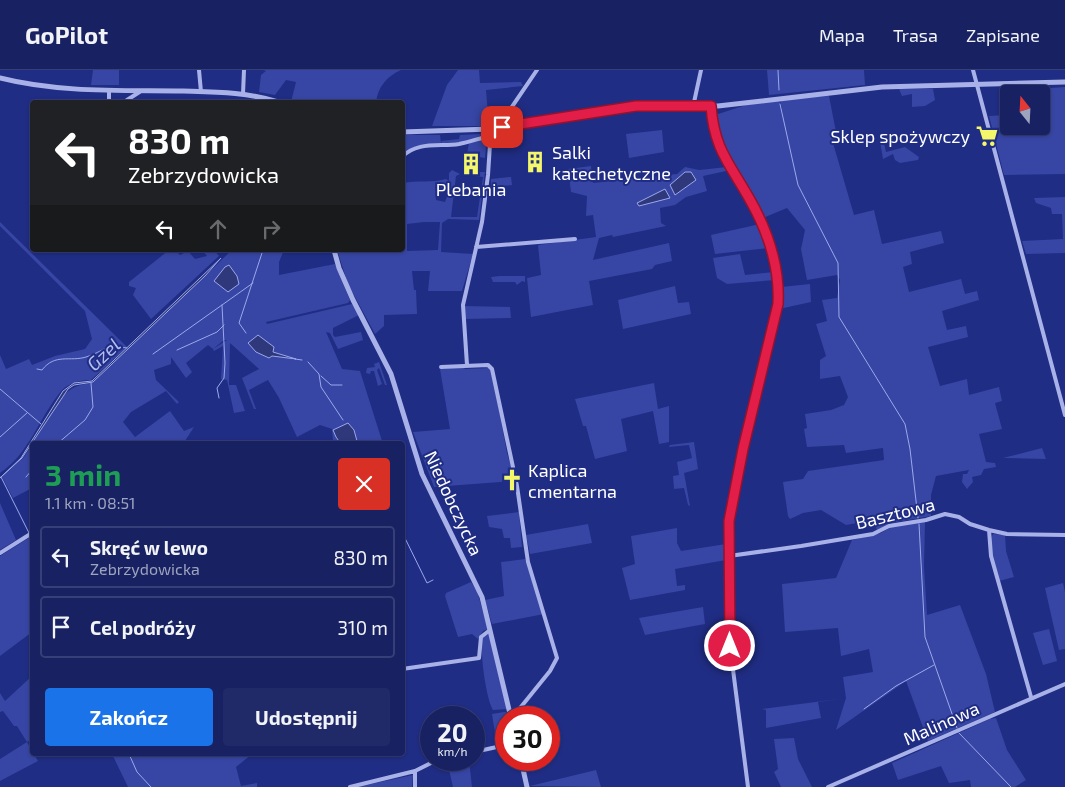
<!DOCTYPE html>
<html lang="pl">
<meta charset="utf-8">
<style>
:root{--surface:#182263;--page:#212a69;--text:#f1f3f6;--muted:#9fa4be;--line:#363f78;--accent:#1a73e8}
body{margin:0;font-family:"Exo 2",sans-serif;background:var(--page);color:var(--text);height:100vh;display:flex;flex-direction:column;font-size:19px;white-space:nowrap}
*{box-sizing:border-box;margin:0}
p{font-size:16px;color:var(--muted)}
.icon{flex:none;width:28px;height:28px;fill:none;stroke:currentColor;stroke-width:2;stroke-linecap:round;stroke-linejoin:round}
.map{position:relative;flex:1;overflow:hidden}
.side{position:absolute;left:30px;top:371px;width:375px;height:315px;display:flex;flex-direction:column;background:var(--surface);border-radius:5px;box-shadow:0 1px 4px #0004,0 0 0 1px var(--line)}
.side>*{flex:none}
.guide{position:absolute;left:30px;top:30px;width:375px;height:152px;border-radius:5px;box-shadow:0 1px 4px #0004,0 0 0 1px var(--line);background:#202124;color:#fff;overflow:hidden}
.needle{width:32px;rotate:342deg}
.tools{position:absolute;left:1000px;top:15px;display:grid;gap:10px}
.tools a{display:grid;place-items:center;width:50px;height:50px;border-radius:5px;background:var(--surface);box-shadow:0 1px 4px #0004,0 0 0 1px var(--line);font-size:25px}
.speed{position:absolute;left:420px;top:636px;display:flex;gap:10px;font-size:25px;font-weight:700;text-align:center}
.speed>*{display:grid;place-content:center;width:65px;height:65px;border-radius:50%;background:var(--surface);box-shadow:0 1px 4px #0004,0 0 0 1px var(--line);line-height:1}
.speed small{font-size:12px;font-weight:400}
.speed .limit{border:8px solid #d22;background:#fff;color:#111}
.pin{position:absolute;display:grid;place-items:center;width:42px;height:42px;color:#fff;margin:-21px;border-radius:10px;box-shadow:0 2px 8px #0006}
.me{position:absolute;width:55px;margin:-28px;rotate:0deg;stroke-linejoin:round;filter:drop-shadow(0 0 4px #0008)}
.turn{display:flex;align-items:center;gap:18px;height:105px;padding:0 15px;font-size:22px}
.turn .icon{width:65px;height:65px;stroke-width:2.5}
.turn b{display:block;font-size:35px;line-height:42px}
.lanes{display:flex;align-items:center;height:48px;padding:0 15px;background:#0003;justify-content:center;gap:25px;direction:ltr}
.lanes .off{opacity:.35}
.round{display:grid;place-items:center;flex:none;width:52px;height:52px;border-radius:5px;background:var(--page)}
.headline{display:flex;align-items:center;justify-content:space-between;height:85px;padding:0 15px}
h1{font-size:30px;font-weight:700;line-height:38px;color:#1e9e55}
.primary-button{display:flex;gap:10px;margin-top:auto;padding:10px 15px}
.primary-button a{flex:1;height:58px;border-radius:5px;background:var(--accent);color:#fff;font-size:20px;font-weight:700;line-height:58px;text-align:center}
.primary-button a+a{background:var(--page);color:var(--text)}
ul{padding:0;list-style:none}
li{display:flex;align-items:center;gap:15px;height:62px;margin:0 10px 8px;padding:0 5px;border:2px solid var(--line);border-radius:5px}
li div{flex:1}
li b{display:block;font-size:19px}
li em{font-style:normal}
header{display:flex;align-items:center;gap:30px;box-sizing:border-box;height:70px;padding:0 25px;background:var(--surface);border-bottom:1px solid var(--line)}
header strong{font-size:24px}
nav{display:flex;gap:28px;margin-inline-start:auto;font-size:18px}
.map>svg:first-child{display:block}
.green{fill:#3746a4;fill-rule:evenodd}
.water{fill:#2f387b;stroke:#9ca8eb}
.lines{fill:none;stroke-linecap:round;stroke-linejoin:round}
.stream{stroke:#9ca8eb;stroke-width:1}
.minor{stroke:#a8b2e9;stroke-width:4}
.tertiary{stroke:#a8b2e9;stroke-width:5}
.route-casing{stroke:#92132f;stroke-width:12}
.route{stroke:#e11d48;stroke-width:9}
.labels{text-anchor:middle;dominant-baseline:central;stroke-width:4;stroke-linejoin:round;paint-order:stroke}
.poi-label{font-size:18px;fill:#fff;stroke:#202d84;text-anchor:start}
.street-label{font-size:18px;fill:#fff;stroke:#202d84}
.water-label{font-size:19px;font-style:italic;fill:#b4bdf1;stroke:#202d84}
</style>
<header>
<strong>GoPilot</strong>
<nav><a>Mapa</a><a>Trasa</a><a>Zapisane</a></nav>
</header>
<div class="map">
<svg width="1065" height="717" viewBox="0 0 1065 717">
<rect width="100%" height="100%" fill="#202d84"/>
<path class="green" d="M93,0H119V15H91Z
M263,0H401C387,6 378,17 376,32H291L296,12L286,10L275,25L259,22L261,5L266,1Z
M458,0H479L480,13L521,12L523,16L486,20L489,56H432L447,15Z
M767,0H864L865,15L769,25Z
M1065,17V104L1004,105L989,46L1007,45L1009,56H1041V24H1022V20Z
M899,19H933L935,30L925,36L912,37V24L902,26Z
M829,26L838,72L833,73L854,145L874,140L882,174L941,161L944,173L910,182L912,194L903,197L909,222L961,209L965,224L977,221L979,230L942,241L947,260L966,256L968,267L928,277L940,316L967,309L969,325L999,317L1002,331L995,333L1002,359L979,364L986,392L995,393L996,397L984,399L981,405L972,407L973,412L967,419L962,412L963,404H967L969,400L936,406L931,425V446L896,452L877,461L874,450L846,455L821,440L803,443L790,449L788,446L783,412L803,409L808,401L884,390L883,378L846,383L844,375L807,377L804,359L807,358L805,344L831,340L844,335L848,327L840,306L820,309V290L826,286L816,254L827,251L822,230L837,228L840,210L837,205L807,210L801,179L805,160L787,138L763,148L724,81L715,45L746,35L779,29L783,46L780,29Z
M662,60L664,82L629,88L626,64Z
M893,62L890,67L883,69L886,82L905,77L919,87L918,90L900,93L895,90L893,84L883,89L879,65Z
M482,64C475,72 453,73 442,73L441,71L459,69L460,65Z
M403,65H440L441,73L432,74L403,85Z
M487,67L485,88L467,85L469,72Z
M591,96L593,113L677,104L685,97L699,100L727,97L726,101L703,106L707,121L686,127L675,135L660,138L661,153L666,156L613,167L612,165L599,168L593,190L669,173L672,191L655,195L652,199L589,211L593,235L531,247L527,208L541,205L538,175L596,167L593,145L586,146L587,126L571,122L568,99Z
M452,100L460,104L456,106L451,147H477L483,107L465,105V102H485L479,150L448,149L442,153L441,182L473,184L462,221H428L430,201H412L414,220H416L417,244L384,245V256L375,264L348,214L337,180H402L403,113C417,110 432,113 446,109L449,111V103ZM435,112L448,124L445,132L436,130ZM424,152H440L438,180L407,181V154Z
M511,107L512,115L491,117V109Z
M1065,127V183L1026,184L1022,171L1063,169L1062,144H1052L1051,138L1036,133L1034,128Z
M0,152L127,277L91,310C81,310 69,313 62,320C39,347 30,383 0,403V285L6,299L29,289L32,295L55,286L85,279L92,269L85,241L0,156Z
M760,154L768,178L715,184L711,165Z
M169,180H175L180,185L188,181L195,189L207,186L202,180H214L219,186L151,249L133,225L136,218L129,216V212Z
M232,180H284L279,192V205L335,194L350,230L348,233L266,252L267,254L352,234L359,245L333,258V265L335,267L361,262L363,270L338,279L330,263L326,262L342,299L360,301L383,374H339L333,371L332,359L320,355L297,367L279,328L268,310L249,320L256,339H254L242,308L259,299L230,273L229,315H236L245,341L234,343L227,310L221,309L223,276L214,281L213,279L227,270H224L213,279L208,275L186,293L192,302L186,308L171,287V294L154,300L156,310L179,332L177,334L166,321L131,342L123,352L135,367L170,341L184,361L194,357L183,374H32V418L13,428L2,407L24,387L59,331C69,317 77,316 93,312Z
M740,184L745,205L774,202L775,210L727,214L717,208L713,188Z
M500,206H525V212L522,211L517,215L515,212H493L491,207Z
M810,214L811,232L779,239L781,217Z
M675,216L678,233L689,232L691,244L623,259L618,230Z
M464,236L510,237L511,248L465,249Z
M379,292L387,315H385L379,298L377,300L382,314L378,316L374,301H371L370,304L366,303L367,298L375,297L374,294Z
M463,297L465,299L489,298L492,302L507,383L515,411L434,417L413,362L450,359L440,299Z
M654,313L658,339L669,336V372L659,374L653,341L621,349L627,381L595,389L586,356H583L575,329Z
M694,372L698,399L684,403L690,436L688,435L684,418L674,419L673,406L679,405L677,392L692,388L689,375L669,377L670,375Z
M1042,378L1046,389L1003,388Z
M0,433L16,470L0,480Z
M519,442L522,477L511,478L510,468H504L502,459L489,457L487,446Z
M917,452H925L924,496L927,545L960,535L986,604L995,642L928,671L906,611L836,660L846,628L818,632L821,648L766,658V640L762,639L846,628L843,607L873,602L869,579L841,586L838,558L785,562L782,514L836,508L852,470L881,463L891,457Z
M588,454L592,473L530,484L526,465Z
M677,458V473L681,481L726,474V490L675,499L677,516L685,515V520L630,530L622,498L635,494L631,466Z
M993,464L1005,465L1006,481L1014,507L999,511C996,498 986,476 993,464Z
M32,466V536L30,538L32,545V562L0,586V486Z
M525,489L544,544L492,554L485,530L504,526L501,492Z
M471,512L477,521L488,559L483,561L478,569L472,564L458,567L445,526L446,523Z
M1063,513L1065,522V579L1059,580L1045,518Z
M703,537L705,554L645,565L639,548Z
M1049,559L1057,591L1043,595L1033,563Z
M489,564L507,639L493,640C486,629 479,579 483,567Z
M32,606V669L27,672L38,691L0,711V689L27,672L17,656H14L3,641L0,642V623L5,631Z
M504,642H506L508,647L506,648V674L497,676L492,644Z
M996,648L1007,680L1026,710L1015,717H971L970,710L949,713L941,696L898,710L892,693L990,649Z
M794,668L798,689L812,717H781L774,702L778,699L774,669Z
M112,684H252L236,697L241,716L257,713V717H128Z
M469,690L472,717H453L447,691Z
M596,700L601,717L530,716Z
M413,705L412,717H357Z"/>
<path class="water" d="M685,102H691L696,110L675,125L670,115Z
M665,119L670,128L639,136L637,133Z
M221,188L205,206L93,312L74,315L68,319L22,388L0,408L21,388L63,321L74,313L92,311Z
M229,195L237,206L239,214L228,222L214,211L225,197Z
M258,265L274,277L273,282L296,289L272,286L269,288L256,282L248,273Z
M348,353L354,360L357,371L354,374H341L336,367L333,360Z"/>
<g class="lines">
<path class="stream" d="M778,0L779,20
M780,34L798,115L838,193L839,247L905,354L910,379L918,448
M246,263L239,253L263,180
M177,280L217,262L224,255
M153,284L253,213
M295,289L302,290
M308,292L319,304L321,317L343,350
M37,299L42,300C55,283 70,292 86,287C105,281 104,274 127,278
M321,306L331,315H342
M0,319L41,354
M219,328L217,318L224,308L225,293L222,235
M0,367L27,343
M57,374L85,350L93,337L91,313
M1,407L29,463
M26,407L32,400
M919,454L925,567L957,658
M402,462L427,513L433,510
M31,466L32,472
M864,639L896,616L934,595
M959,663L1011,717
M129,684L137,702L151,717"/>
<path class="minor" d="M199,0L201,22
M973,0L1065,345
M243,24L244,0
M109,32V20
M124,32L141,21
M711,36C713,79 730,94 749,128C768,161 780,195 778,234L746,364L729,451L730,576L748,717
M693,37L701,0
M502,57L503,50L537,0
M402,87C417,71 440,77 459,74C470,72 480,68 490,66
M476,177L575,169
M467,295L463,235L482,152L488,105L491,59
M441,297L488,295L492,299L517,416L528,492L557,588L550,601L512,648
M989,460L991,486L1031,627
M0,483L32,463
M729,486L801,476L873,464L889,456L926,450L945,444L959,447L970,454L989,460L1007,464L1065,465
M402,599L479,588L481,567L490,560
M474,682L506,675
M350,717L415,701L437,690
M415,717V701
M828,717L1065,614"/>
<path class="tertiary" d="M0,8C59,23 123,20 183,21C215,22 247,22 278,32
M402,62L491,59L636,36H718L882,17L1065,12
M334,180L339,198L353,230L391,304L422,404L482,527L511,648
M521,690L527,717"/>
</g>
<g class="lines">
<g class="route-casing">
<path id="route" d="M502,57L636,36H711C714,79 730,94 749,128C768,161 780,195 778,234L743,379L729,451L730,576"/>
</g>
<use href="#route" class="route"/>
</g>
<defs>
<g id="supermarket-bare" transform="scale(1.725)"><path d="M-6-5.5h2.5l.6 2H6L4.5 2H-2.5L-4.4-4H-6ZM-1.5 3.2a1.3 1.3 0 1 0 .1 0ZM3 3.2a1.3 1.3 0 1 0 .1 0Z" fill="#f4f769" stroke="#202d84" stroke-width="2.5" paint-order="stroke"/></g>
<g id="building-bare" transform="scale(1.725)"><path d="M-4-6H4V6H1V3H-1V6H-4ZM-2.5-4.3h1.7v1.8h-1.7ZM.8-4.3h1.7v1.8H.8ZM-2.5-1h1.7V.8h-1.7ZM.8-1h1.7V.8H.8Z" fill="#f4f769" stroke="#202d84" stroke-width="2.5" paint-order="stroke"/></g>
<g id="church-bare" transform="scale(1.725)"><path d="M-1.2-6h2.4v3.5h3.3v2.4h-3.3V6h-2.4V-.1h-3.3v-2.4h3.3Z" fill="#f4f769" stroke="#202d84" stroke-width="2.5" paint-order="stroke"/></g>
</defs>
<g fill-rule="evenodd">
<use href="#supermarket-bare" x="987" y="66"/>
<use href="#building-bare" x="535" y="92"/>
<use href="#building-bare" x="471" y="94"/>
<use href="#church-bare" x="512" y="410"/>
</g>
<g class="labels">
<g class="poi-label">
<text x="970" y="66" text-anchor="end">Sklep spożywczy</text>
<text x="552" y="82">Salki<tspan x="552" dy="21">katechetyczne</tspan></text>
<text x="471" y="119" text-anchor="middle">Plebania</text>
<text x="528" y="400">Kaplica<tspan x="528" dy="21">cmentarna</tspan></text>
</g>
<g class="street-label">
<text transform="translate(454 433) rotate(65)">Niedobczycka</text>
<text transform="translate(895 443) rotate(-14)">Basztowa</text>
<text transform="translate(941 653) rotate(-24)">Malinowa</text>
</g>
<g class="water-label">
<text transform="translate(103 284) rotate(-43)">Gzel</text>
</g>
</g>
</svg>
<div class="tools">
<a><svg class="needle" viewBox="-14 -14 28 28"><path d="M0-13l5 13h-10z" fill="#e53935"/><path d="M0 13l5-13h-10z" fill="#9fa4be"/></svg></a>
</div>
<div class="speed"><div>20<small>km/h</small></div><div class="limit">30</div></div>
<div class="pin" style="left:502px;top:57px;background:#d93025"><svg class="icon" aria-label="arrive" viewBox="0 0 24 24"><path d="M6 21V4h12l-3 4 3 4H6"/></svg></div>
<svg class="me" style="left:730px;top:576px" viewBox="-20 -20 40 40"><circle r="17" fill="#e11d48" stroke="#fff" stroke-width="3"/><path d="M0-11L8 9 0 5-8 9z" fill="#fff"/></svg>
<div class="guide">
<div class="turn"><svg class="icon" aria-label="left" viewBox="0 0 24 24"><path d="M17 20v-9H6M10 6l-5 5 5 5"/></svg><div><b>830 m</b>Zebrzydowicka</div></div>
<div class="lanes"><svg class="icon" aria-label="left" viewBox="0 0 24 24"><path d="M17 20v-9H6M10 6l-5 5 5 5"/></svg><svg class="icon off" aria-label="ahead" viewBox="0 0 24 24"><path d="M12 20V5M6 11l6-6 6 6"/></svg><svg class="icon off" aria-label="right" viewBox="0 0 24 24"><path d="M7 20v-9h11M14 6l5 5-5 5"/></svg></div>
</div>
<section class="side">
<div class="headline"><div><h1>3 min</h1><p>1.1 km · 08:51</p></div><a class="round" style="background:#d93025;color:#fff"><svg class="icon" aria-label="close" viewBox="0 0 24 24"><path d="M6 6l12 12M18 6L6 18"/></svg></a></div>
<ul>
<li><svg class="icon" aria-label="left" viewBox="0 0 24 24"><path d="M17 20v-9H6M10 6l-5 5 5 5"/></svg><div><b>Skręć w lewo</b><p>Zebrzydowicka</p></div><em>830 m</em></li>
<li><svg class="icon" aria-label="arrive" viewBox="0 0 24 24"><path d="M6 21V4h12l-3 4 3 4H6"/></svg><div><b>Cel podróży</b></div><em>310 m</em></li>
</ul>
<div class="primary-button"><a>Zakończ</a><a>Udostępnij</a></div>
</section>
</div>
